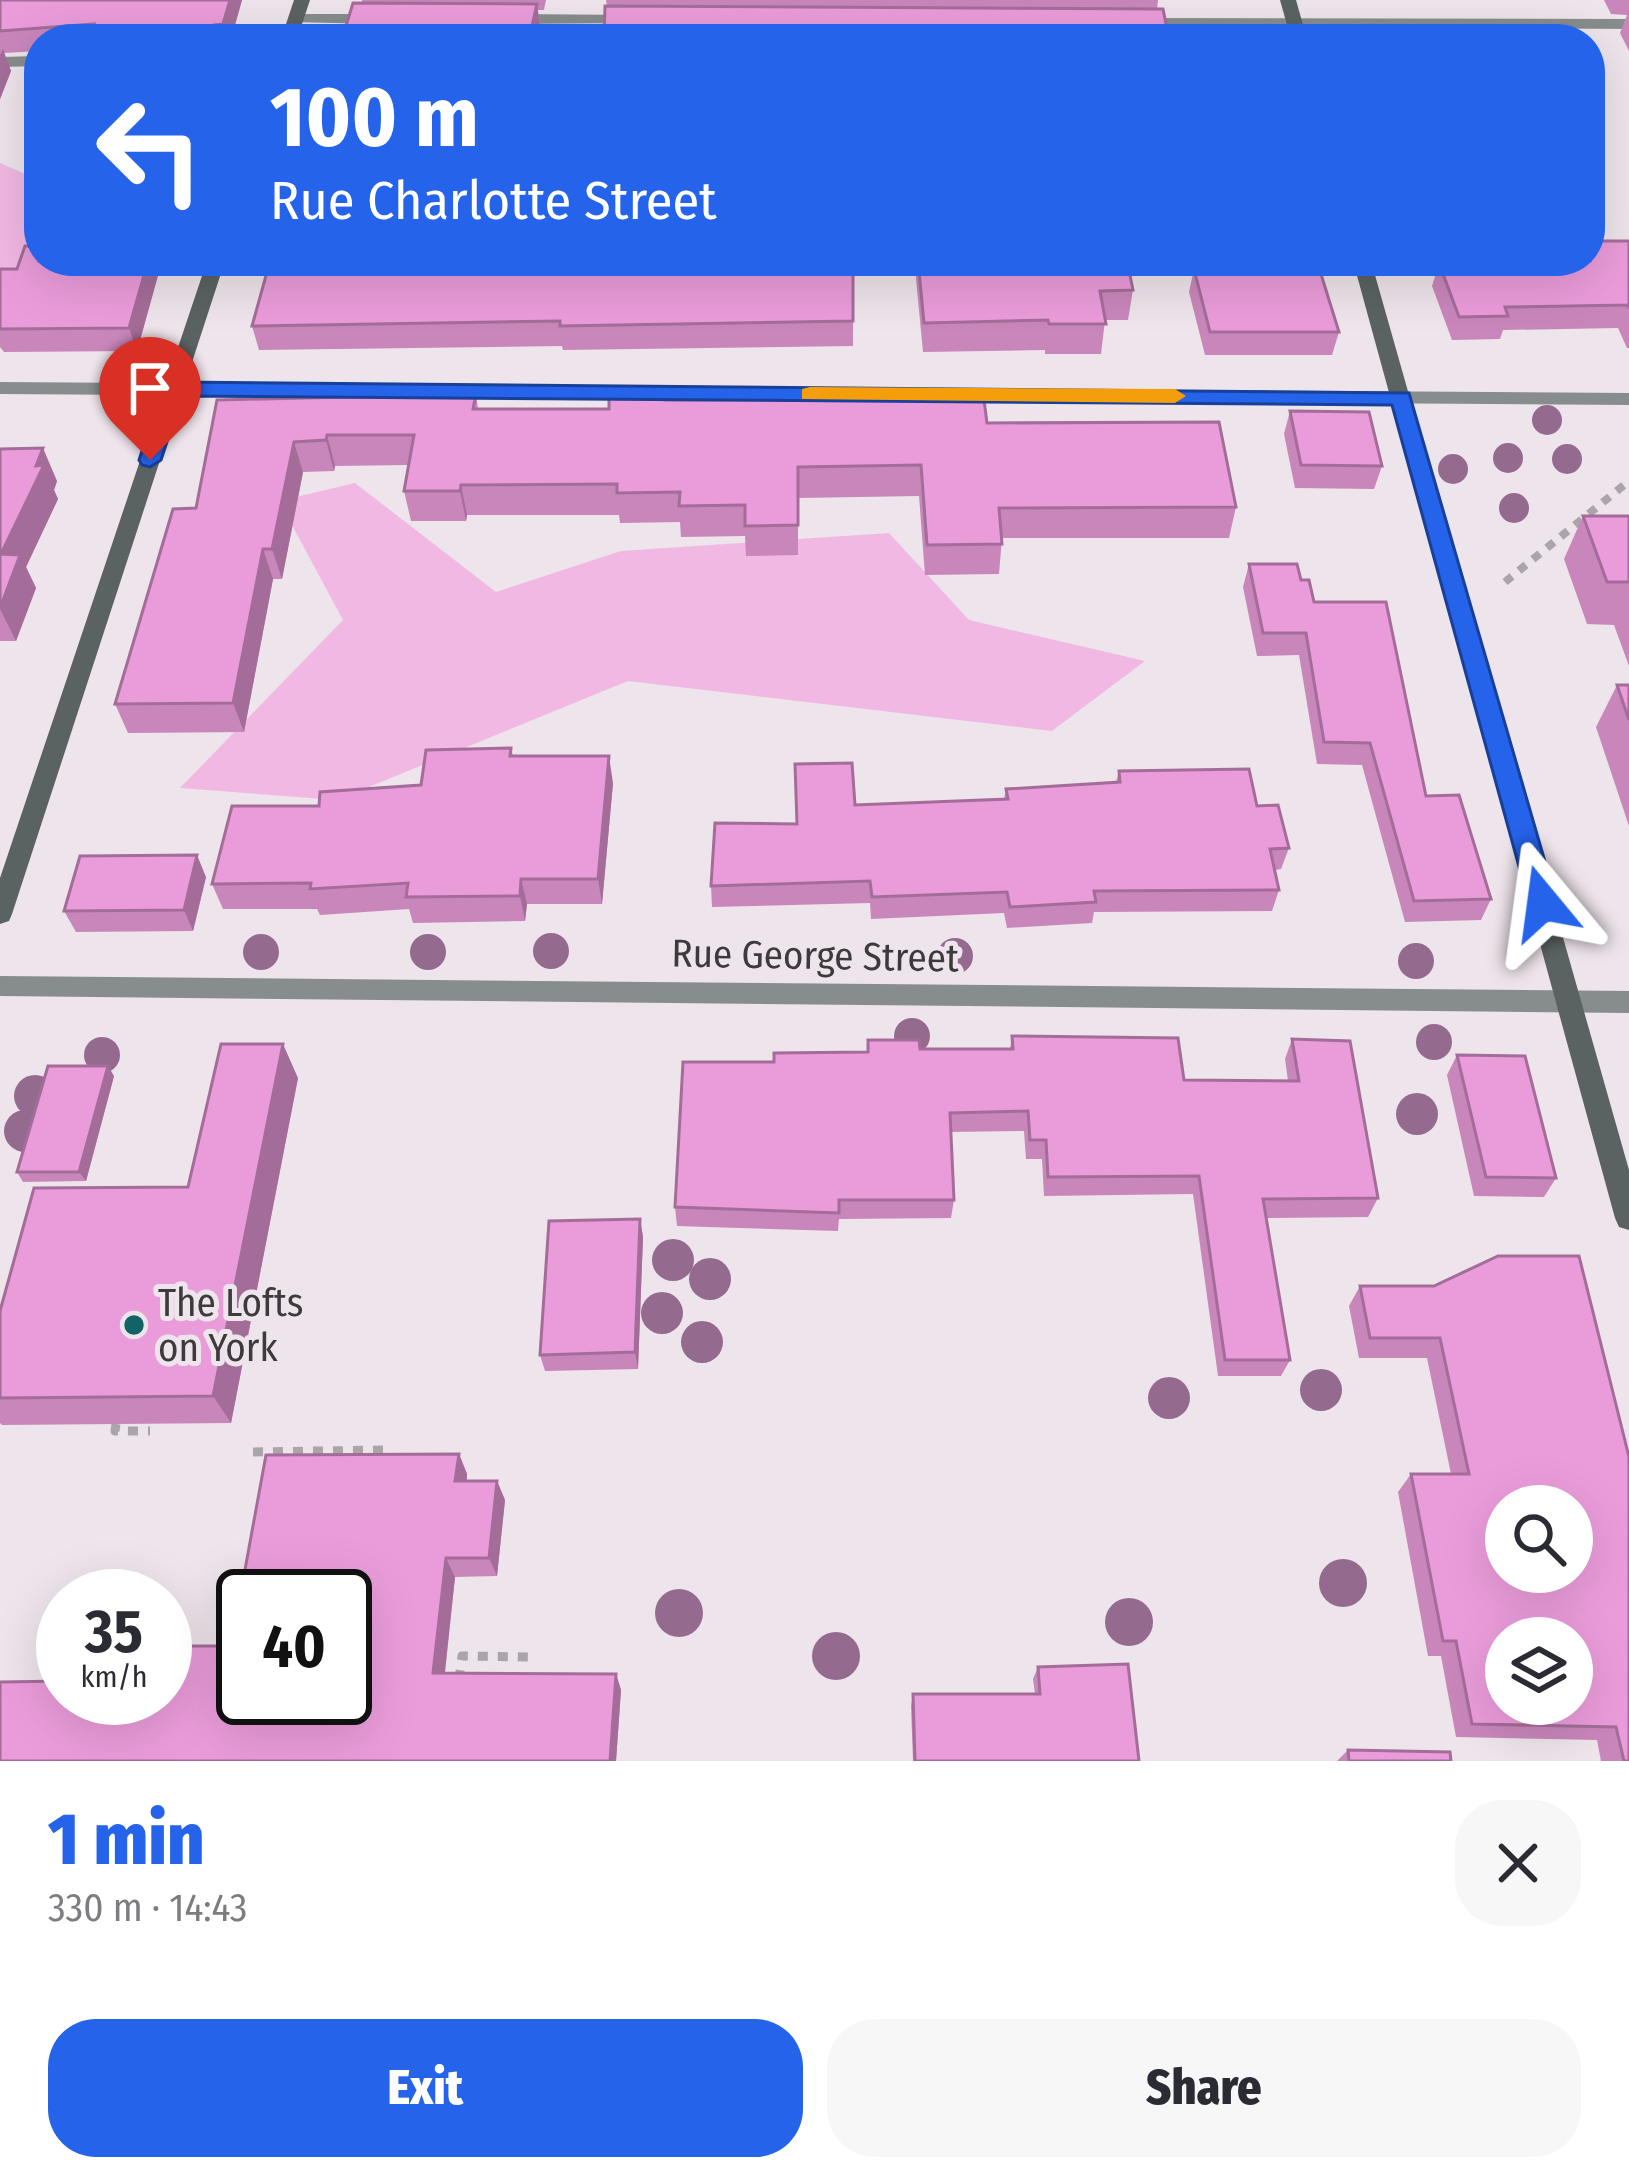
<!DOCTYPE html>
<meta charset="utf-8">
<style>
:root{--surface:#fff;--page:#f7f7f7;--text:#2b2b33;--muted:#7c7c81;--accent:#2563eb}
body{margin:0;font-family:"Fira Sans Condensed",sans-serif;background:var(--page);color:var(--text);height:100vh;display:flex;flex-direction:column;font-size:45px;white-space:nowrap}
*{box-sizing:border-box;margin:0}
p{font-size:39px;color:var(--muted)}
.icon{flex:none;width:66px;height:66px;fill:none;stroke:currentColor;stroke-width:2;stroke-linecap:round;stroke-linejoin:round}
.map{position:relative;height:1761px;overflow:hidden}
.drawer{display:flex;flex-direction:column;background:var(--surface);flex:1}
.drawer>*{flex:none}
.banner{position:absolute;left:24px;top:24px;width:1581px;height:252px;border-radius:48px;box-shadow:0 12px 48px #0002;background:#2563eb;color:#fff;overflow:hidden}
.buttons{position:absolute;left:1485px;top:1485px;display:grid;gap:24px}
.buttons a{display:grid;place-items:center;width:108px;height:108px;border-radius:50%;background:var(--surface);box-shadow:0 12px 48px #0002;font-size:60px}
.speed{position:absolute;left:36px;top:1569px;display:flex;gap:24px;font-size:60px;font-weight:700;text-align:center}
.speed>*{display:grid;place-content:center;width:156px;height:156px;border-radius:50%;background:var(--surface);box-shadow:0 12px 48px #0002;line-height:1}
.speed small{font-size:30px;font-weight:400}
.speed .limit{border:6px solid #111;border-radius:18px;background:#fff;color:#111}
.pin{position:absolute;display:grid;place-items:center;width:102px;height:102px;color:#fff;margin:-123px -51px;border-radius:50% 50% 50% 0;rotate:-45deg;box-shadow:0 0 12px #0007}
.pin .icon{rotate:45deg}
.me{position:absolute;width:132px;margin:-66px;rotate:344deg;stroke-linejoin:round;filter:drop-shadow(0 0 9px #0008)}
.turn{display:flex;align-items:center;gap:42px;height:252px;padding:0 48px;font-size:54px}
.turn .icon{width:156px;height:156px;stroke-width:2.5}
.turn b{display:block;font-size:84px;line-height:102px}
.round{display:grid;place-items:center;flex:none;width:126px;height:126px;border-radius:48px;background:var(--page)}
.summary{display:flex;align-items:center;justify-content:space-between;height:204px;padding:0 48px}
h1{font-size:72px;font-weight:800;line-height:90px;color:var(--accent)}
.primary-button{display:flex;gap:24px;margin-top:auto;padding:24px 48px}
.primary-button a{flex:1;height:138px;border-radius:48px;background:var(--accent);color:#fff;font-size:48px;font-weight:800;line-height:138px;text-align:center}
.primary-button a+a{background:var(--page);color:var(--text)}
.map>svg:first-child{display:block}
.green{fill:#f1b8e4}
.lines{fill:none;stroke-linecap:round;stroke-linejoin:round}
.path-far1{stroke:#aba4a9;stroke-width:8;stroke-dasharray:9 9;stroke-linecap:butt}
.path{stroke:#aba4a9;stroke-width:9;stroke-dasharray:10 10;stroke-linecap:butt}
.street{fill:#878d8d;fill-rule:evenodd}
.secondary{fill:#5a6262;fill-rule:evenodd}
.tree{fill:#956a8f}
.wall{fill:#c986bb}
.shaded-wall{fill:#a46d99}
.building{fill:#ea9cda;stroke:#a46d99;stroke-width:3;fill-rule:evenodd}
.route{fill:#2563eb;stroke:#184099;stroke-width:3}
.slow{fill:#f59e0b}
.poi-dot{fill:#126366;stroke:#eee4eb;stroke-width:4.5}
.labels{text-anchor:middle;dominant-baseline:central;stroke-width:10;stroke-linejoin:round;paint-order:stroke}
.street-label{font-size:39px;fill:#3d393c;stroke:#eee4eb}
.poi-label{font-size:39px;fill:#3d393c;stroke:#eee4eb;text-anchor:start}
</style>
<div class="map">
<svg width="1629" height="1761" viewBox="0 0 1629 1761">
<rect width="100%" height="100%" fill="#eee4eb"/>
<path class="green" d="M0,163L39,180V261L0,324Z
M355,483L496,592L621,551L889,533L969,620L1145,661L1052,731L628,681L337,800L180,788L343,620L279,501Z"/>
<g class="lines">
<path class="path-far1" d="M1505,582L1629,481"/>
<path class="path" d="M116,1424L115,1431H150
M253,1452L385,1450L384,1460
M165,1667L181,1681
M459,1680L462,1656L532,1657"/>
<path class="street" d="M296,14H379L387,19L379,24L290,22V16Z
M637,15L643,17V23L509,24L501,19L509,14Z
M1127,18L1629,19V29L1133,26L1127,24Z
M39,56V66L0,67V57Z
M0,382L1629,393V405L0,394Z
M0,976L1629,991V1013L0,996Z"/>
<path class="secondary" d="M294,0H310L297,39H281Z
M1280,0H1296L1307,39H1291Z
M207,261H225L12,914L9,921L0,924V878Z
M1353,261H1371L1629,1170V1230L1619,1227L1615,1218Z"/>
</g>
<g class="tree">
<circle cx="1547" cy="420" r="15"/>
<circle cx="1508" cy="458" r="15"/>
<circle cx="1567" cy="459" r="15"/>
<circle cx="1453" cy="469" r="15"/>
<circle cx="1514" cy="508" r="15"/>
<circle cx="551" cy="951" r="18"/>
<circle cx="261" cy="952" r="18"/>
<circle cx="428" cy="952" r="18"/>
<circle cx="955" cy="956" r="18"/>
<circle cx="1416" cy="961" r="18"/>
<circle cx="912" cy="1036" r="18"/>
<circle cx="1434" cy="1042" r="18"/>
<circle cx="102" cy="1055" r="18"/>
<circle cx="35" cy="1096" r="21"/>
<circle cx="1417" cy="1114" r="21"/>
<circle cx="25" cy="1131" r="21"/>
<circle cx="673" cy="1260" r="21"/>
<circle cx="710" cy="1279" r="21"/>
<circle cx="662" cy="1313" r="21"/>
<circle cx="702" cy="1342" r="21"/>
<circle cx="1321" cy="1390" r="21"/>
<circle cx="1169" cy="1398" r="21"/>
<circle cx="1343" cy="1583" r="24"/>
<circle cx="679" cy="1613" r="24"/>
<circle cx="1129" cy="1622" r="24"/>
<circle cx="836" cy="1656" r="24"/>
</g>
<path class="wall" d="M0,0H242L231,39H39V51L4,53L11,71L0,99Z
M362,0H546L544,10H538L540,28L362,3Z
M606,0H1158L1157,9L607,6Z
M1604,0H1629V51L1620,33L1627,15L1611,14Z
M1629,241V348H1627L1618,328L1503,330L1500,339L1452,340L1432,286L1439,263L1444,262L1443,261H1590Z
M39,261H162L137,351L4,352L0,347V269H17Z
M853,261V346L563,350L562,346L259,350L252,326Z
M917,261H1127L1133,290L1128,320H1105L1101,354H1045V350L923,352L916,279Z
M1207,261H1297L1300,274L1339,332L1332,355H1205L1189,292L1194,269L1208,268Z
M476,394L478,409H609L666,400L987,423L1236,507L1229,538H1002L999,574L925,575L919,496L798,498V555L746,556L745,536L681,537L680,522L620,523L619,515H467L466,521H411L404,491L408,465L335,466L334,471L303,472L282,579H273L244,732L128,733L115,704L196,508L217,400Z
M1290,411L1382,466L1374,489L1295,488L1284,434Z
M0,449L57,481L54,490L58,499L26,567L36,588L16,641H0Z
M1583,516H1629V666L1614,625L1587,624L1564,559Z
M1249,564L1301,580L1426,796L1491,899L1481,920L1405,922L1362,765L1317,764L1299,655L1257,656L1243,587Z
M1617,685H1629V826L1596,727Z
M511,748L513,756L613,783L602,904H527L525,921L413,923L409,909L320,915L317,909H223L212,884L319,806L421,785Z
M1119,771L1257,806L1289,848L1281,869L1275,870L1279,890L1272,911L1094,912L1092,923L1007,928L1004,913L871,919L870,903L712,907L711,886L855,805L1004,799L1006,789L1116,782Z
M206,877L193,931L76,932L64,911Z
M1012,1036L1184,1080L1288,1081L1285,1059L1292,1039L1378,1198L1368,1217L1266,1218L1290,1360L1281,1376H1218L1193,1194L1044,1196L1042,1159H1026L1024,1131L950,1132L954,1200L951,1218L839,1219L838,1231L677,1226L675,1207L774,1062L920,1049H1010Z
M1457,1055L1556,1178L1544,1197L1474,1196L1447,1075Z
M114,1076L86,1181L23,1182L17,1172Z
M298,1078L231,1423L2,1425L0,1423V1311L188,1187Z
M640,1219L643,1237L638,1369L545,1371L540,1355Z
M1360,1286H1434L1629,1761H1601L1597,1740L1456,1737L1441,1656H1428L1398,1492L1411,1474H1451L1427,1358H1359L1349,1306Z
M459,1454L467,1474V1481H497L505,1500L497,1576L455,1577L445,1673L616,1674L621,1690L616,1761H0L175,1680L231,1646Z
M1038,1667L1139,1761H913L911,1706L913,1694H1035L1033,1679Z
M1348,1750L1451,1761H1337Z"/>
<path class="shaded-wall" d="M230,0H242L231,39H227L223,24Z
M537,4L540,28L538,39H529Z
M214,25L218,39H209Z
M3,49L11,71L0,99V55Z
M148,261H162L137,351L129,328Z
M327,435L335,466L334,471L326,440Z
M294,442L303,472L282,579L272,549Z
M43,448L57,481L54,490L58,499L26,567L36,588L16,641L0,609L1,554Z
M461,485L467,515L466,521L460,491Z
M263,549L273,579L244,732L233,703Z
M609,756L613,783L602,904L598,879Z
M197,855L206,877L193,931L184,910Z
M521,879L527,904L525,921L520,896Z
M283,1044L298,1078L231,1423L213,1396Z
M108,1066L114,1076L86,1181L79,1172Z
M640,1219L643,1237L638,1369L635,1352Z
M459,1454L467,1474L464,1501L455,1481Z
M497,1481L505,1500L497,1576L489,1558Z
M446,1558L455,1577L443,1688L433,1673Z
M616,1674L621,1690L616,1761H610Z"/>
<path class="building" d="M0,0H230L223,24L214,25L209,39H88L94,24L0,31Z
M353,3L537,4L529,39H342Z
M605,6L1163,9L1169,39H604Z
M1590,241H1629V308L1628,305L1505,307L1508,316L1459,317L1439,263L1590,261Z
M25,246H39V261H148L129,328L0,329V269H17Z
M270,261H853V321L560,326V321L252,326Z
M918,261H1127L1133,290L1100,291L1106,324H1049L1048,320L924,323Z
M1216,261H1297L1300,274H1321L1339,332H1210L1194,269L1218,268Z
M476,394L473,409H609V395L665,394V400H984L987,423L1219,422L1236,507L999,508L1002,544L927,545L921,465L798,467V525L745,526V505L679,506L680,492L617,493V484L461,485L460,491H404L414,435H327L326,440L294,442L272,549H263L233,703L115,704L173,509L196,508L217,400Z
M1290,411L1369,412L1382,466L1301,465Z
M43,448L36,466L44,465L1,554L20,555L0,608V449Z
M1583,516H1629V582H1607Z
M1249,564H1297L1301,580H1309L1314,602H1386L1426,796L1459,795L1491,899L1414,901L1370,743L1324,742L1306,633H1263Z
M1617,685H1629V720Z
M511,748L510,756H609L598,879H521L520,896L406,897L408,883L310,889L311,883L212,884L232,806H319L320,792L421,785L426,750Z
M852,763L855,805L1008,799L1006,789L1120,782L1119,771L1249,769L1257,806L1278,805L1289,848L1270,849L1279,890L1094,891L1096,902L1010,907L1007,892L872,897L870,881L711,886L715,823L797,824L795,764Z
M197,855L184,910L64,911L80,856Z
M1012,1036L1178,1038L1184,1080L1299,1081L1292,1039L1350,1041L1378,1198L1263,1199L1290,1360H1225L1199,1176L1048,1177L1046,1140H1030L1028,1111L950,1113L954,1200H839V1213L675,1207L683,1062H774V1053L868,1052V1040H919L920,1049H1013Z
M221,1044H283L213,1396L0,1398V1311L34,1188L188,1187Z
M1457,1055L1525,1056L1556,1178L1486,1177Z
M48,1066H108L79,1172H17Z
M640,1219L635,1352L540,1355L549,1221Z
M1498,1256H1579L1629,1457V1761H1624L1616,1727L1472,1724L1456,1641H1443L1411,1474H1469L1440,1338H1370L1360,1286H1434ZM1506,1506H1572V1572H1506ZM1506,1638H1572V1704H1506Z
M459,1454L455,1481H497L489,1558H446L433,1673L616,1674L610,1761H0V1682L63,1681V1698H165V1680H175L182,1646H231L266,1455ZM243,1596H345V1698H243Z
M1128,1664L1139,1761H915L913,1694H1040L1038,1667Z
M1348,1750L1450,1752L1451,1761H1349Z"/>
<path class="route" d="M173,382L1409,393L1557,903L1543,914L1529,903L1392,405L182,396L161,460L150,467L142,465L139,460L162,389Z"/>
<path class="slow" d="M810,387L1175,389L1186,396L1175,403L802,399V389Z"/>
<circle class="poi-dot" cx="134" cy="1325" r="12"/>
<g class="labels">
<g class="street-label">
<text transform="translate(815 956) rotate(1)">Rue George Street</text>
</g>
<g class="poi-label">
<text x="158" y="1303">The Lofts<tspan x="158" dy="45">on York</tspan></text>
</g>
</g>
</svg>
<div class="buttons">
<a><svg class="icon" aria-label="search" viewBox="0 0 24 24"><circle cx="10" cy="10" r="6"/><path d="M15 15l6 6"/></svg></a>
<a><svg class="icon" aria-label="layers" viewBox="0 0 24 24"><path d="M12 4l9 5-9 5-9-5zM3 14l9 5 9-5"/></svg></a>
</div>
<div class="speed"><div>35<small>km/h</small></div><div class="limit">40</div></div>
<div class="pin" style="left:150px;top:460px;background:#d93025"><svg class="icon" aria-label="arrive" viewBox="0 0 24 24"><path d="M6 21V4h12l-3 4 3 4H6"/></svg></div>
<svg class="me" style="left:1543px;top:903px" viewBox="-20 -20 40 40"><path d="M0-17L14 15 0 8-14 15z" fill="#2563eb" stroke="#fff" stroke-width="4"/></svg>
<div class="banner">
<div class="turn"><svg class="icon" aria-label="left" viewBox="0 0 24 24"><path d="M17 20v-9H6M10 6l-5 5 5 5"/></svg><div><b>100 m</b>Rue Charlotte Street</div></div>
</div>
</div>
<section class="drawer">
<div class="summary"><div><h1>1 min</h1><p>330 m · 14:43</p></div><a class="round"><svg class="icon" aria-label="close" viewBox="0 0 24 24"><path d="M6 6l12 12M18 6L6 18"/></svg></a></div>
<div class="primary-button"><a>Exit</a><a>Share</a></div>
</section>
